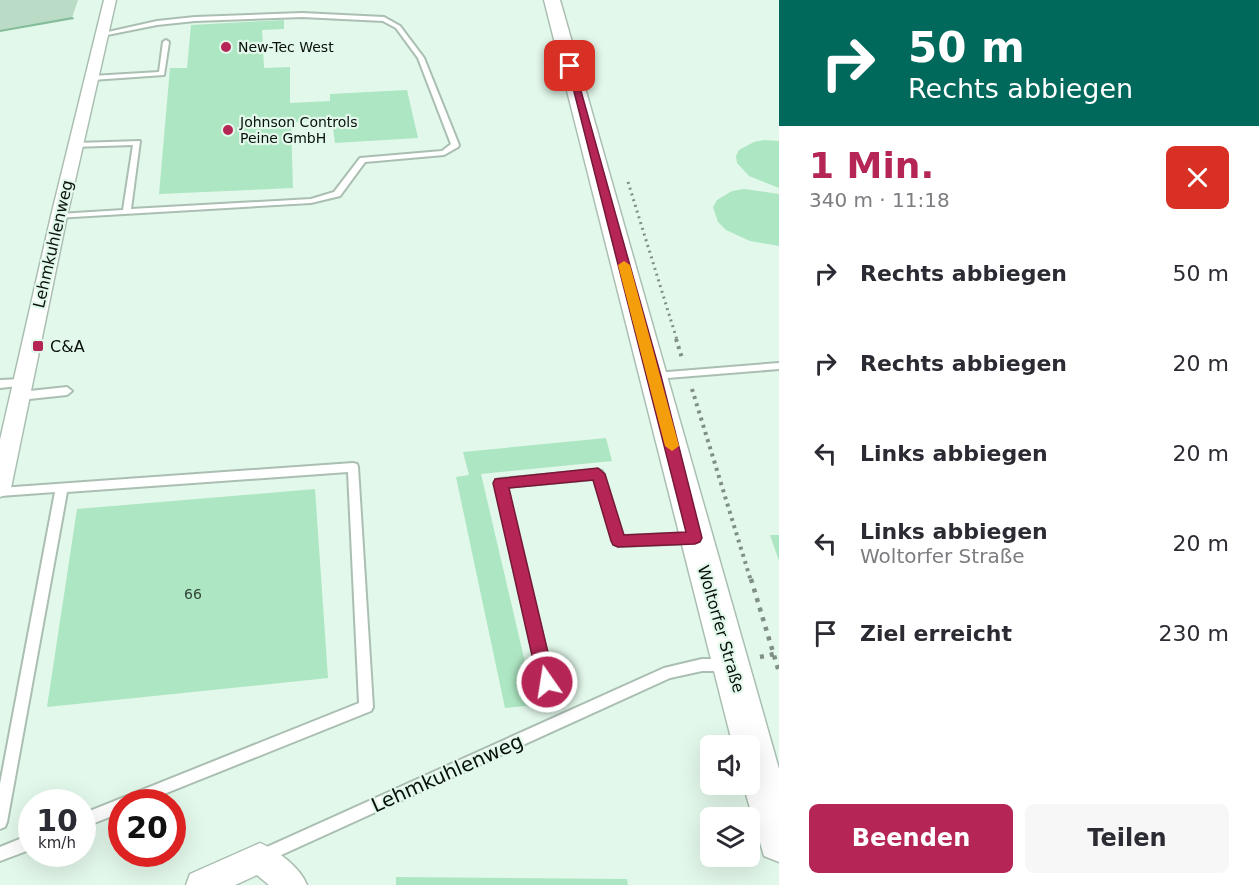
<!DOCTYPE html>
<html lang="de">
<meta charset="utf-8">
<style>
:root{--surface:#fff;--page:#f7f7f7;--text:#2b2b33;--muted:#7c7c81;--accent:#b52556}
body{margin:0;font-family:"DejaVu Sans",sans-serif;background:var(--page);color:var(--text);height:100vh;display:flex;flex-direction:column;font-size:22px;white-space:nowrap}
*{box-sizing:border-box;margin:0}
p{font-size:20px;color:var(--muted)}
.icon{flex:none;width:33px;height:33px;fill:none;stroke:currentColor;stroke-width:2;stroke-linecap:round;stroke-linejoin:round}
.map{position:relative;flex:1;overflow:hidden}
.sheet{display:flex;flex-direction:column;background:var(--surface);width:480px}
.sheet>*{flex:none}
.banner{background:#00695c;color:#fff;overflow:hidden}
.tools{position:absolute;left:700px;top:735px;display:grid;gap:12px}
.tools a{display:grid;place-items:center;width:60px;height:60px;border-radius:9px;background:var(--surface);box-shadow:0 6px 24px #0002;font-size:30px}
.speed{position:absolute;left:18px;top:789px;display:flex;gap:12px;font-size:30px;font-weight:700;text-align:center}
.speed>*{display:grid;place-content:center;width:78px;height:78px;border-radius:50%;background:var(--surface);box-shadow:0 6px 24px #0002;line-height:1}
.speed small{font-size:15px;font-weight:400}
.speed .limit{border:9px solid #d22;background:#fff;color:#111}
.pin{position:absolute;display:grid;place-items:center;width:51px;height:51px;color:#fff;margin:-26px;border-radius:12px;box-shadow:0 3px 9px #0006}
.me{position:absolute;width:66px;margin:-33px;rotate:347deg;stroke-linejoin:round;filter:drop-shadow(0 0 4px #0008)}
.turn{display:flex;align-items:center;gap:21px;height:126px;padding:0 30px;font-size:27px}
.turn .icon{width:78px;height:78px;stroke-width:2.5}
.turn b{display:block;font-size:42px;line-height:51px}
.round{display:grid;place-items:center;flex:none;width:63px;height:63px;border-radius:9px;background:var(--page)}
.overview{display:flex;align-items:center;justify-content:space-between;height:102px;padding:0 30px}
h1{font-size:36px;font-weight:700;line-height:45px;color:var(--accent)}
.cta{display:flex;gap:12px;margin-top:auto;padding:12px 30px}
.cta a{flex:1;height:69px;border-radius:9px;background:var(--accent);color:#fff;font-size:24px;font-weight:700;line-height:69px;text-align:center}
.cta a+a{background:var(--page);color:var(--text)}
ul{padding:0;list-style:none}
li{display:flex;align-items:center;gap:18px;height:90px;padding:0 30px}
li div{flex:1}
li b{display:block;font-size:22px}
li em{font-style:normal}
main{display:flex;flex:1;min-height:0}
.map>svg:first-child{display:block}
.green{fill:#badbc5}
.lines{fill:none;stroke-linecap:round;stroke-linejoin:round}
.stream{fill:#85bd9a;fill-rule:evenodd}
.building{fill:#ade6c2}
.lane-casing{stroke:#aabfb1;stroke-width:4}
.street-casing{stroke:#aabfb1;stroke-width:3}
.secondary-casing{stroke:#aabfb1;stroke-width:3}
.path-far2{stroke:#808f85;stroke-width:3;stroke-dasharray:2 4;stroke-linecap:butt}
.path-far1{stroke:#808f85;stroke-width:4;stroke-dasharray:3 4.5;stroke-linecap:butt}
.path{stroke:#808f85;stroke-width:4.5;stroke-dasharray:4 6;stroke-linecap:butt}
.lane{fill:#fff;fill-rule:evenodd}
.street{fill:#fff;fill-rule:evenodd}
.secondary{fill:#fff;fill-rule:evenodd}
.route{fill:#b52556;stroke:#761838;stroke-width:1.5}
.slow{fill:#f59e0b}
.poi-dot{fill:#b52556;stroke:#e2f8ea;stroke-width:2}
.labels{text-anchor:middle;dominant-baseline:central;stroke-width:4.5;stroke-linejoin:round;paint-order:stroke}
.far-poi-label{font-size:14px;fill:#08100b;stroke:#e2f8ea;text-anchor:start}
.number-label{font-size:14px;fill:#314639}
.street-label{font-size:16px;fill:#08100b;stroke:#e2f8ea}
.poi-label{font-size:16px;fill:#08100b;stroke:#e2f8ea;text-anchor:start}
.near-street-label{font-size:20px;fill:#08100b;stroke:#e2f8ea}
</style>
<main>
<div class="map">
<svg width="779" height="885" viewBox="0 0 779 885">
<rect width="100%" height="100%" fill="#e2f8ea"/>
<path class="green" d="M0,0H78L72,18L0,31Z"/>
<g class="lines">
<path class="stream" d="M72,17L74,18V19L0,32V30Z"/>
</g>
<path class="building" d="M284,20V29L262,30L264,68L290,67V103L330,101V94L407,90L418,138L335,143L332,120L291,122L293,188L159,194L170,68H187L191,25Z
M764,140L779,141V188L749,176L737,163L736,156L739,150L754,142Z
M744,189L779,194V246L750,241L726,230L718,222L713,207L717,200L732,191Z
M606,438L612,461L481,474L535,705L505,708L456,477L469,475L463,452Z
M315,489L328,678L47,707L77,509Z
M770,535H779V561Z
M396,877L627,879L628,885H396Z"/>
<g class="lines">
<g class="lane-casing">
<path id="lane" d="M302,13L384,17L400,26L424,58L459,145L458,147L444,155L365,162L340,196L311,203L56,218V214H59L123,210L133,145L73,147L72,145L76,143L140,141L131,209L311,199L334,192L360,158L442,151L451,144L418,58L396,28L383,21L302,17L195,21L157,25L102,36L99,34L157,21L195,17Z
M166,40L169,42L164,75L92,80L89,78L92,76L159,72L163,42Z
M779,363V369L655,379L650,376L655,373Z
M23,379L28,383L26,385L0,388V380Z
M67,387L72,391L67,395L20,400L15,396L20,392Z
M353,463L357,464L358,467L373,707L371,711L144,802H122V812L82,828V814L359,703L348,472L67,492L7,822L5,827L0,829V784L55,492L0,496V488Z
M598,470L602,471L603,474L622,536L695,533L699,535L701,538L699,541L695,543L618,546L614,544L594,479L506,487L554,683L552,687L547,689L542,687L540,683L495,483L496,480L500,479Z
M702,659H726L731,661L732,665L731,669L726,671H702L670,678L268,861L263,863L258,861L256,856L258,851L664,668Z
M32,834V849L0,861V847Z"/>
</g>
<g class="street-casing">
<path id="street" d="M104,0H116L67,216L11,488L8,494L0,497V440L51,216Z
M260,843C278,851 300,867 307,885H269L257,875L235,885H186L190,874Z"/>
</g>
<g class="secondary-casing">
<path id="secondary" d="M544,0H560L779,769V862L764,856L743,784H750V746H733Z"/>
</g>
<path class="path-far2" d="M628,182L677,340"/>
<path class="path-far1" d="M676,339L682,358
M692,389L751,581"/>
<path class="path" d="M751,579L779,672
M760,657L774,654"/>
<use href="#lane" class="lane"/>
<use href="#street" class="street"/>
<use href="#secondary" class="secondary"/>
</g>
<path class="route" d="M567,64L574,66L661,376L702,538L700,542L695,544L618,547L613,545L611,541L593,480L509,488L555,682L553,688L547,690L541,688L538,682L493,483L495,479L598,468L605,474L624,535L686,532Z"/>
<path class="slow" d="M624,261L630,265L679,446L672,451L665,446L618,265Z"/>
<g class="poi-dot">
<circle cx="226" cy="47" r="6"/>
<circle cx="228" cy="130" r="6"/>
<rect x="32" y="340" width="12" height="12" rx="3"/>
</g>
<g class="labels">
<g class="far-poi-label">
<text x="238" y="47">New-Tec West</text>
<text x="240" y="122">Johnson Controls<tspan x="240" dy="16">Peine GmbH</tspan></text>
</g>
<g class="number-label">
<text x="193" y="594">66</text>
</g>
<g class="street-label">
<text transform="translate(53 244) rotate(-77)">Lehmkuhlenweg</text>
<text transform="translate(721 629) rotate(74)">Woltorfer Straße</text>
</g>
<g class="poi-label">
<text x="50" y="346">C&amp;A</text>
</g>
<g class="near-street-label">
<text transform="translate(447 773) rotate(-24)">Lehmkuhlenweg</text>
</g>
</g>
</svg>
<div class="tools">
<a><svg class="icon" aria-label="sound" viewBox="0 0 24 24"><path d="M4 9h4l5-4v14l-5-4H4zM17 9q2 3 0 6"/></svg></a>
<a><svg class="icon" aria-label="layers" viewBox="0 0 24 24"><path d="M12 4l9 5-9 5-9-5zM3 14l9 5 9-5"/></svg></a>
</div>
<div class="speed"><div>10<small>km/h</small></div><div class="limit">20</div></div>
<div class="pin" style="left:570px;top:66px;background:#d93025"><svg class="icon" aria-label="arrive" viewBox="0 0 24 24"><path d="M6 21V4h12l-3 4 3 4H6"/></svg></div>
<svg class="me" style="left:547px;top:682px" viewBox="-20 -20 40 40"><circle r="17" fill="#b52556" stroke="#fff" stroke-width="3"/><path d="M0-11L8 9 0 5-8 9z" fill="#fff"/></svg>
</div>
<section class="sheet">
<div class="banner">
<div class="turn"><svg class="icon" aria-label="right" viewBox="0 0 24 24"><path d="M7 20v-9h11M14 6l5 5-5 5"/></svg><div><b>50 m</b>Rechts abbiegen</div></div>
</div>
<div class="overview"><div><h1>1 Min.</h1><p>340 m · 11:18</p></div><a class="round" style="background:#d93025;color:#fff"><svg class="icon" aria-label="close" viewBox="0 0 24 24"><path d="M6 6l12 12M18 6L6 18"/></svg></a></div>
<ul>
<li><svg class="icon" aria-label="right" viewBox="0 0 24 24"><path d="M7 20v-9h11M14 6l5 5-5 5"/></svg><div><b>Rechts abbiegen</b></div><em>50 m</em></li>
<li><svg class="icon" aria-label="right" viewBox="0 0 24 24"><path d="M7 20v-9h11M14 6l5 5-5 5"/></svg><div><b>Rechts abbiegen</b></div><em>20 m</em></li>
<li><svg class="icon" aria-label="left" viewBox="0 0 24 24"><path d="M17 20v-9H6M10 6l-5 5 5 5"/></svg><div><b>Links abbiegen</b></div><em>20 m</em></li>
<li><svg class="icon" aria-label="left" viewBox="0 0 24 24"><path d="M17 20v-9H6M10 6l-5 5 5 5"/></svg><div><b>Links abbiegen</b><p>Woltorfer Straße</p></div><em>20 m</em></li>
<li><svg class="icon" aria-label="arrive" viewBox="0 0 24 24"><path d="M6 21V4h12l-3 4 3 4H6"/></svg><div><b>Ziel erreicht</b></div><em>230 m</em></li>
</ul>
<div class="cta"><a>Beenden</a><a>Teilen</a></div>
</section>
</main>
